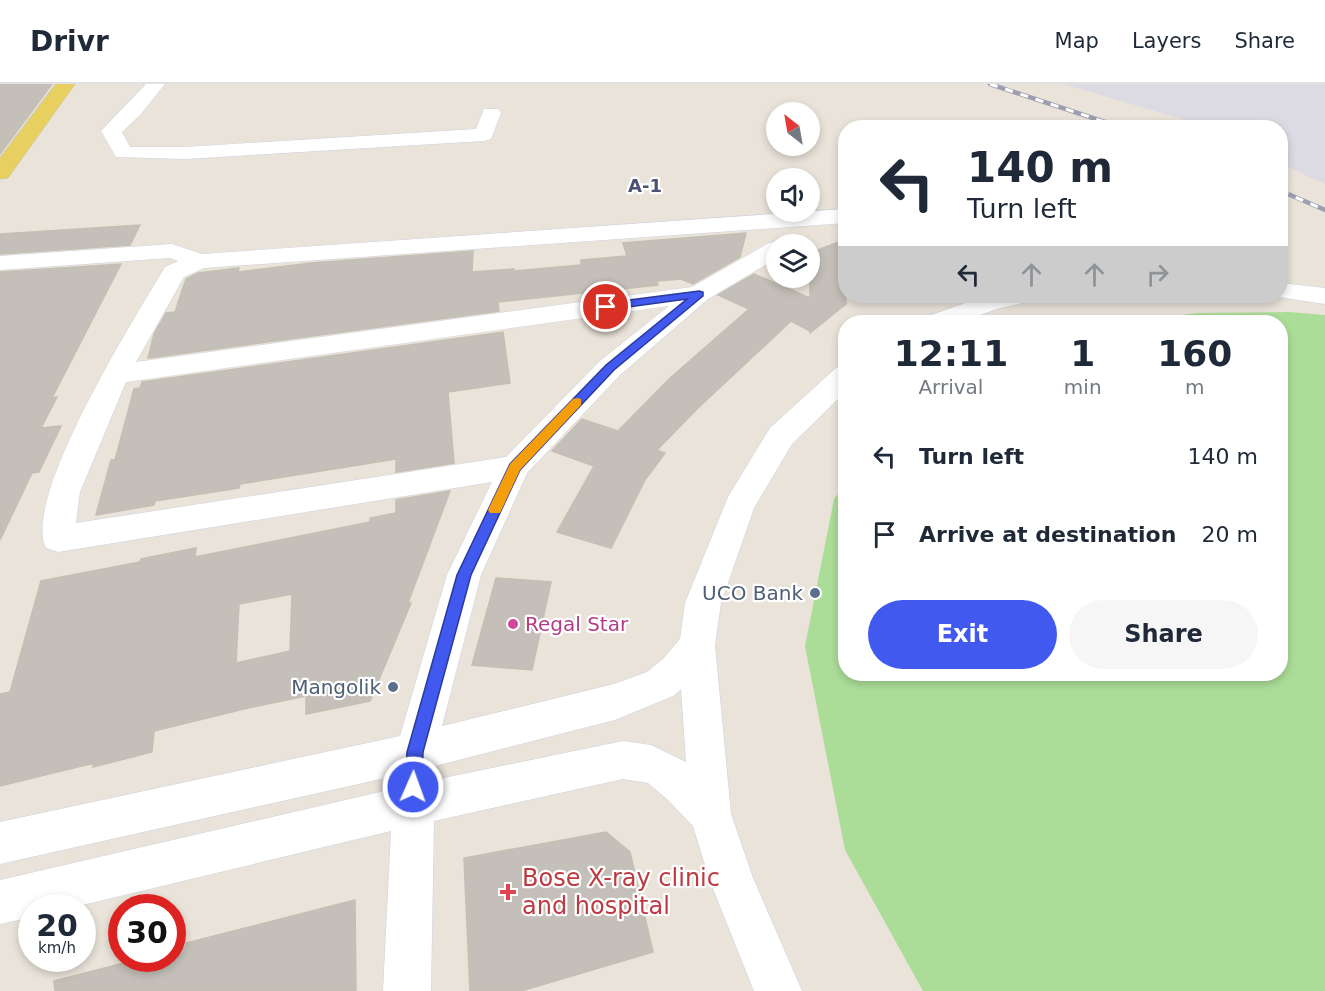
<!DOCTYPE html>
<style>
:root{--surface:#fff;--page:#f6f6f7;--text:#1f2937;--muted:#747a83;--line:#e0e1e3;--accent:#4159ee}
body{margin:0;font-family:"DejaVu Sans",sans-serif;background:var(--page);color:var(--text);height:100vh;display:flex;flex-direction:column;font-size:22px;white-space:nowrap}
*{box-sizing:border-box;margin:0}
p{font-size:20px;color:var(--muted)}
.icon{flex:none;width:33px;height:33px;fill:none;stroke:currentColor;stroke-width:2;stroke-linecap:round;stroke-linejoin:round}
.map{position:relative;flex:1;overflow:hidden}
.drawer{position:absolute;left:838px;top:231px;width:450px;height:366px;display:flex;flex-direction:column;background:var(--surface);border-radius:24px;box-shadow:0 3px 9px #0003}
.drawer>*{flex:none}
.hud{position:absolute;left:838px;top:36px;width:450px;height:183px;border-radius:24px;box-shadow:0 3px 9px #0003;background:#fff;color:var(--text);overflow:hidden}
.needle{width:39px;rotate:329deg}
.tools{position:absolute;left:766px;top:18px;display:grid;gap:12px}
.tools a{display:grid;place-items:center;width:54px;height:54px;border-radius:50%;background:var(--surface);box-shadow:0 3px 9px #0003;font-size:30px}
.speed{position:absolute;left:18px;top:810px;display:flex;gap:12px;font-size:30px;font-weight:700;text-align:center}
.speed>*{display:grid;place-content:center;width:78px;height:78px;border-radius:50%;background:var(--surface);box-shadow:0 3px 9px #0003;line-height:1}
.speed small{font-size:15px;font-weight:400}
.speed .limit{border:9px solid #d22;background:#fff;color:#111}
.pin{position:absolute;display:grid;place-items:center;width:51px;height:51px;color:#fff;margin:-26px;border:3px solid #fff;border-radius:50%;box-shadow:0 2px 6px #0007}
.me{position:absolute;width:66px;margin:-33px;rotate:2deg;stroke-linejoin:round;filter:drop-shadow(0 0 4px #0008)}
.turn{display:flex;align-items:center;gap:21px;height:126px;padding:0 30px;font-size:27px}
.turn .icon{width:78px;height:78px;stroke-width:2.5}
.turn b{display:block;font-size:42px;line-height:51px}
.lanes{display:flex;align-items:center;height:57px;padding:0 30px;background:#0003;justify-content:center;gap:30px;direction:ltr}
.lanes .off{opacity:.35}
.eta{display:flex;justify-content:space-evenly;align-items:center;height:102px;text-align:center}
.eta b{font-size:36px;font-weight:700;line-height:42px}
.action{display:flex;gap:12px;margin-top:auto;padding:12px 30px}
.action a{flex:1;height:69px;border-radius:36px;background:var(--accent);color:#fff;font-size:24px;font-weight:700;line-height:69px;text-align:center}
.action a+a{background:var(--page);color:var(--text)}
ul{padding:0;list-style:none}
li{display:flex;align-items:center;gap:18px;height:78px;padding:0 30px}
li div{flex:1}
li b{display:block;font-size:22px}
li em{font-style:normal}
header{display:flex;align-items:center;gap:36px;box-sizing:border-box;height:84px;padding:0 30px;background:var(--surface);border-bottom:2px solid var(--line)}
header strong{font-size:28px}
nav{display:flex;gap:33px;margin-inline-start:auto;font-size:21px}
.map>svg:first-child{display:block}
.industrial{fill:#dcdae2}
.green{fill:#acdd98}
.building{fill:#c4c0b9;stroke:#c4bfb3;stroke-width:1.5;fill-rule:evenodd}
.lines{fill:none;stroke-linecap:round;stroke-linejoin:round}
.minor-casing{stroke:#cfd1e0;stroke-width:1}
.major-casing{stroke:#c3c3c3;stroke-width:1}
.minor{fill:#fff;fill-rule:evenodd}
.major{fill:#e7cf60;fill-rule:evenodd}
.rail-casing{stroke:#9d9fb1;stroke-width:4.5}
.rail{stroke:#fff;stroke-width:3;stroke-dasharray:8;stroke-linecap:butt}
.route{fill:#4159ee;stroke:#2a3a9b;stroke-width:1.5}
.slow{fill:#f59e0b}
.service-dot{fill:#5c6f8a;stroke:#fff;stroke-width:2}
.hotel-dot{fill:#d1479c;stroke:#fff;stroke-width:2}
.health-dot{fill:#e0444e;stroke:#fff;stroke-width:2}
.labels{text-anchor:middle;dominant-baseline:central;stroke-width:4.5;stroke-linejoin:round;paint-order:stroke}
.far-neighbourhood-label{font-size:18px;font-weight:bold;fill:#4b5074;stroke:#fff}
.service-label{font-size:20px;fill:#4e5e75;stroke:#fff;text-anchor:end}
.hotel-label{font-size:20px;fill:#b23c85;stroke:#fff;text-anchor:start}
.near-health-label{font-size:24px;fill:#be3a42;stroke:#fff;text-anchor:start}
</style>
<header>
<strong>Drivr</strong>
<nav><a>Map</a><a>Layers</a><a>Share</a></nav>
</header>
<div class="map">
<svg width="1325" height="907" viewBox="0 0 1325 907">
<rect width="100%" height="100%" fill="#e9e3d9"/>
<path class="industrial" d="M1064,0H1325V100L1281,80V44L1202,43L1185,36Z"/>
<path class="green" d="M1288,228L1325,231V907H923L845,766L805,562L834,415L846,400V590H1281V238H1127L1196,229Z"/>
<path class="building" d="M0,0H52L0,70Z
M140,141L130,161L0,170V150Z
M746,149L740,173L693,200L681,195L657,197L658,201L498,218L499,227L148,274L154,250L166,229L175,228L186,195L198,189L239,184L238,188L311,179L473,167L472,188L514,185V187L581,181V176L627,172L623,159Z
M846,155V220L810,249V247L791,237L698,324L657,366L665,369L645,396L611,464L557,448L594,382L552,367L582,335L618,347L669,295L749,225L718,211L754,190L810,214V169Z
M121,180L52,314L57,313L41,344L61,342L39,388L32,389L0,456V188Z
M503,248L510,299L448,308L454,379L396,388V375L240,400L239,404L155,417L154,421L96,431L111,376H115L134,305L140,304L142,298Z
M450,407L408,519H411L370,617L306,630V612L248,624L154,647L152,668L93,683L94,679L0,702V610L10,608L41,497L140,478L141,475L196,464L195,473L370,438V434L396,429V416ZM292,510L290,567L236,579L239,520Z
M496,494L551,498L532,586L472,581Z
M606,748L630,768L653,868L521,907H470L464,774Z
M355,816L356,907H55L54,897L143,874H172V867L185,864L186,859Z"/>
<g class="lines">
<g class="minor-casing">
<path id="minor" d="M146,0H165L140,31L122,48L130,63H185L476,45L484,25H498L501,29L491,55L484,57L185,75L116,73L101,47Z
M846,125V139L204,184L184,193L136,278L692,203L769,159L777,157L785,159L786,160H777V174L708,215L620,291L527,389L481,491L442,642L614,600L647,588L664,574L680,555L685,519L728,413L770,344L836,284L846,282V307L792,360L754,424L721,519L715,561L731,730L753,794L802,907H754L710,797L693,742L667,715L648,699L623,695L434,737L431,907H383L391,747L70,824H32V833L0,840V796L393,705L394,692L0,780V738L400,652L447,491L492,398L58,468L46,464C21,416 134,235 162,188L165,183L178,177L170,174L0,186V172L172,160L202,170ZM669,222L600,277L506,373L76,439L80,408L126,298ZM681,605L686,678L651,661L623,657L434,696L435,682L615,636L673,612Z
M1281,199L1325,204V220L1272,212H1281Z
M986,212H1035L1031,217L997,225L960,238H924L928,232Z"/>
</g>
<g class="major-casing">
<path id="major" d="M56,0H75L8,94L0,95V74Z"/>
</g>
<use href="#minor" class="minor"/>
<use href="#major" class="major"/>
<g class="rail-casing">
<path id="rail" d="M990,0L1123,44
M1281,107L1325,126"/>
</g>
<use href="#rail" class="rail"/>
</g>
<path class="route" d="M699,207L703,208V212L614,286L520,386L471,491L423,668L422,703L419,709L413,712L407,709L405,703L407,668L457,491L510,380L606,281L687,215L606,226L600,223L606,219Z"/>
<path class="slow" d="M577,314L581,315V321L520,386L500,429H490L488,426L510,380L573,315Z"/>
<g class="service-dot">
<circle cx="815" cy="509" r="6"/>
<circle cx="393" cy="603" r="6"/>
</g>
<circle class="hotel-dot" cx="513" cy="540" r="6"/>
<path class="health-dot" d="M505 799h6v6h6v6h-6v6h-6v-6h-6v-6h6z"/>
<g class="labels">
<g class="far-neighbourhood-label">
<text x="645" y="101">A-1</text>
</g>
<g class="service-label">
<text x="803" y="509">UCO Bank</text>
<text x="381" y="603">Mangolik</text>
</g>
<g class="hotel-label">
<text x="525" y="540">Regal Star</text>
</g>
<g class="near-health-label">
<text x="522" y="794">Bose X-ray clinic<tspan x="522" dy="28">and hospital</tspan></text>
</g>
</g>
</svg>
<div class="tools">
<a><svg class="needle" viewBox="-14 -14 28 28"><path d="M0-13l5 13h-10z" fill="#e53935"/><path d="M0 13l5-13h-10z" fill="#747a83"/></svg></a>
<a><svg class="icon" aria-label="sound" viewBox="0 0 24 24"><path d="M4 9h4l5-4v14l-5-4H4zM17 9q2 3 0 6"/></svg></a>
<a><svg class="icon" aria-label="layers" viewBox="0 0 24 24"><path d="M12 4l9 5-9 5-9-5zM3 14l9 5 9-5"/></svg></a>
</div>
<div class="speed"><div>20<small>km/h</small></div><div class="limit">30</div></div>
<div class="pin" style="left:606px;top:223px;background:#d93025"><svg class="icon" aria-label="arrive" viewBox="0 0 24 24"><path d="M6 21V4h12l-3 4 3 4H6"/></svg></div>
<svg class="me" style="left:413px;top:703px" viewBox="-20 -20 40 40"><circle r="17" fill="#4159ee" stroke="#fff" stroke-width="3"/><path d="M0-11L8 9 0 5-8 9z" fill="#fff"/></svg>
<div class="hud">
<div class="turn"><svg class="icon" aria-label="left" viewBox="0 0 24 24"><path d="M17 20v-9H6M10 6l-5 5 5 5"/></svg><div><b>140 m</b>Turn left</div></div>
<div class="lanes"><svg class="icon" aria-label="left" viewBox="0 0 24 24"><path d="M17 20v-9H6M10 6l-5 5 5 5"/></svg><svg class="icon off" aria-label="ahead" viewBox="0 0 24 24"><path d="M12 20V5M6 11l6-6 6 6"/></svg><svg class="icon off" aria-label="ahead" viewBox="0 0 24 24"><path d="M12 20V5M6 11l6-6 6 6"/></svg><svg class="icon off" aria-label="right" viewBox="0 0 24 24"><path d="M7 20v-9h11M14 6l5 5-5 5"/></svg></div>
</div>
<section class="drawer">
<div class="eta">
<div><b>12:11</b><p>Arrival</p></div>
<div><b>1</b><p>min</p></div>
<div><b>160</b><p>m</p></div>
</div>
<ul>
<li><svg class="icon" aria-label="left" viewBox="0 0 24 24"><path d="M17 20v-9H6M10 6l-5 5 5 5"/></svg><div><b>Turn left</b></div><em>140 m</em></li>
<li><svg class="icon" aria-label="arrive" viewBox="0 0 24 24"><path d="M6 21V4h12l-3 4 3 4H6"/></svg><div><b>Arrive at destination</b></div><em>20 m</em></li>
</ul>
<div class="action"><a>Exit</a><a>Share</a></div>
</section>
</div>
